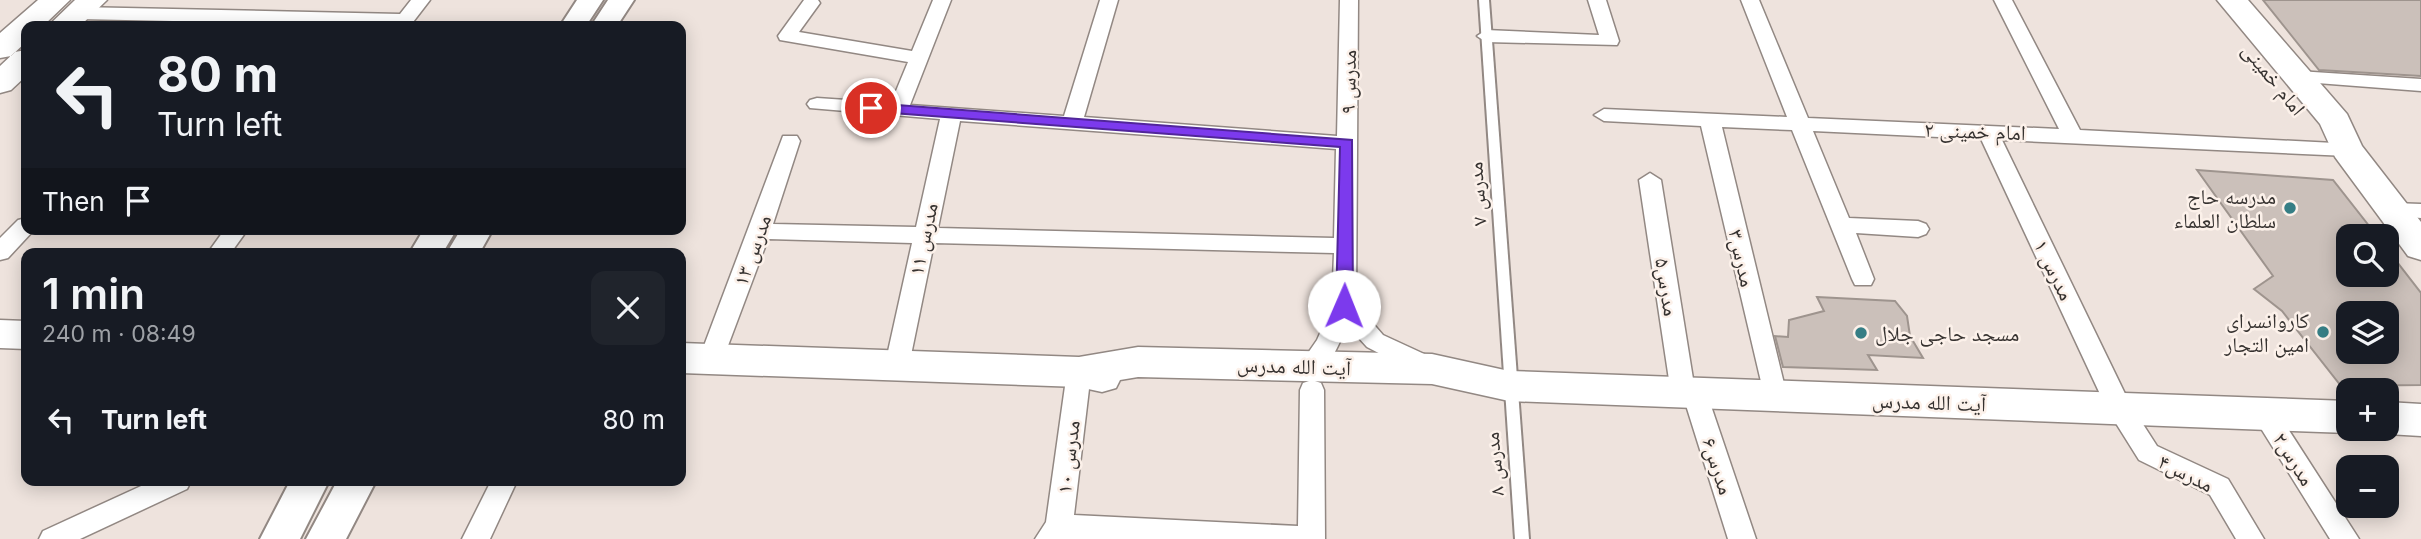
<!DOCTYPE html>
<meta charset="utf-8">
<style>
:root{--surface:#171b24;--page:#20242c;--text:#f1f3f6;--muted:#9ea1a6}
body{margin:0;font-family:Inter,"Noto Naskh Arabic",sans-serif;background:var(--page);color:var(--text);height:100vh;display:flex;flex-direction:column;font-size:26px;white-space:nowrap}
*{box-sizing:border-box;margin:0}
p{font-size:23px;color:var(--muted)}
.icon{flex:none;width:38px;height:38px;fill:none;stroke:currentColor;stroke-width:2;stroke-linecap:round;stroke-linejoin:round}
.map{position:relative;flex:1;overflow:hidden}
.panel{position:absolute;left:21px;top:248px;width:665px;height:238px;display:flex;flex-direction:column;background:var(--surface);border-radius:14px;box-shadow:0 4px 18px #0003}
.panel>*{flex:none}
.top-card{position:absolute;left:21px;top:21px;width:665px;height:214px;border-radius:14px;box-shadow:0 4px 18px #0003;background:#171b24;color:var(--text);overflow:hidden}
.buttons{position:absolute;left:2336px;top:224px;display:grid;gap:14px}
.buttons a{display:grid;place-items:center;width:63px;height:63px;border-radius:14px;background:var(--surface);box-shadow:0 4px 18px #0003;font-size:35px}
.pin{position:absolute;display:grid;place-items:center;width:60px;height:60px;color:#fff;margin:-30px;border:4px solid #fff;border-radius:50%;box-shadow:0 2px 7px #0007}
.me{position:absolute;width:77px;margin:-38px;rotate:1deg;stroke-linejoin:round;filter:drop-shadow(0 0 5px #0008)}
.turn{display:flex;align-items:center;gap:24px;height:147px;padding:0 21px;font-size:32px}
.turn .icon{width:91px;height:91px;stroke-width:2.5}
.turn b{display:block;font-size:49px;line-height:60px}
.then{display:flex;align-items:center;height:66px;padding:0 21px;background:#0003;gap:14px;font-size:26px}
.round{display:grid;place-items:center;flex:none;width:74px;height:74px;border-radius:14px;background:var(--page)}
.head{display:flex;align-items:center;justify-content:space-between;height:119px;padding:0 21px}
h1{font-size:42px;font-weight:600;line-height:52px}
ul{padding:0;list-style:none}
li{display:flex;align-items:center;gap:21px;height:105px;padding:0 21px}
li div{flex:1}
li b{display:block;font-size:26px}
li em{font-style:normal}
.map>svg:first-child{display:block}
.building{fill:#cbc0ba;stroke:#9e948e;stroke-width:2;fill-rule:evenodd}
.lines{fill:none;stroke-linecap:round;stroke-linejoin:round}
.lane-casing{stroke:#928883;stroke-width:4}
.street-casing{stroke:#928883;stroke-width:3}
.secondary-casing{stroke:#928883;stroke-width:4}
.primary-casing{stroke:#928883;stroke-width:3}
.lane{fill:#fff;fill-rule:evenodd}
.street{fill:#fff;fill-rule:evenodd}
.secondary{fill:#fff;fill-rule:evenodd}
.primary{fill:#fff;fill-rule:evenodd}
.route{fill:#7c3aed;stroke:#51269a;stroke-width:2}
.poi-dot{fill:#367e85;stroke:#fcf1ea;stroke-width:2.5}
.labels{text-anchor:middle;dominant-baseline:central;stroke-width:5;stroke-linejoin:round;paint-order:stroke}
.street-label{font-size:21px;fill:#363230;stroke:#fcf1ea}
.poi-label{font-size:21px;fill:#363230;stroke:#fcf1ea;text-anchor:end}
</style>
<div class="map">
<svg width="2421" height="539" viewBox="0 0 2421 539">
<rect width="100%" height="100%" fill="#eee3dd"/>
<path class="building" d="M2263,0H2421V76L2319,70Z
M2197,170L2333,180L2377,236H2348V275H2387V249L2421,293V385L2341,386L2282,311L2254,289L2273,276ZM2348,313H2387V352H2348Z
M1817,297L1895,301L1907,316L1910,336L1923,358L1868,355L1877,370L1783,367L1775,336L1788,337L1789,320L1824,311Z"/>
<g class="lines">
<g class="lane-casing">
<path id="lane" d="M1479,0H1489L1529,539H1515Z"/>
</g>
<g class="street-casing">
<path id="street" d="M411,0H430L410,26L78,19L69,13L78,7L400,14Z
M804,0H818L820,3L799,32L912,51L933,0H951L910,105L1064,116L1100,0H1118L1084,117L1337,136L1340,0H1358L1356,304L1383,335L1435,359L1438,366L1435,373L1426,375L1417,373L1367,347L1347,325C1339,344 1327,380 1302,373L1299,366L1317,340L1332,306L1334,253L934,243L909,365L906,372L897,374L888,372L885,365L912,243L768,239L723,359L720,365L711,368L702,365L699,359L783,136H797L800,141L773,224L916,227L940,119L810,108L807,104L810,100L817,98L891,103L908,62L780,40L778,36ZM960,121L1336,149L1334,238L938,228Z
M1588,0H1606L1619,41L1617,45L1486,42L1477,36L1486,30L1599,35Z
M1741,0H1759L1808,118L2059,129L1994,0H2012L2080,130L2354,144L2357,149L2347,156L2002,140L2130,404L2157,446L2228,479L2264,539H2236L2210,495L2139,460L2107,409L1981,139L1813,131L1849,218L1918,221L1926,224L1929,229L1926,234L1918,237L1856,233L1874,279L1871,285H1855L1852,279L1792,130L1722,127L1787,396L1784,403L1775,406L1766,403L1701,126L1604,121L1594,115L1604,109L1787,117Z
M2298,71L2421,79V91L2291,81L2288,77Z
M1650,173L1661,180L1694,385L1704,387L1707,394L1756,539H1728L1685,402L1674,400L1671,393L1639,180Z
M2393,203L2421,204V218L2385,215L2382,210L2385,205Z
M26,218V229L34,230L8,258L0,260V238L18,220Z
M225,229H248L230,254H207Z
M1079,363L1088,365L1091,372L1074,515L1298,526L1300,390L1303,383L1312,380L1321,383L1324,390L1325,539H1035L1046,522L1067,372L1070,365Z
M2265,404L2274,407L2359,539H2330L2252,414L2256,407Z
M152,481H191L187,489L80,539H39L43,531Z
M491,481H517L490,539H462Z"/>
</g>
<g class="secondary-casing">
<path id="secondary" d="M577,0H603L586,26H560Z
M608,0H634L617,26H591Z
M424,229H457L442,254H409Z
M461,229H493L479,254H446Z
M290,481H329L300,539H260Z
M337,481H376L346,539H306Z"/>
</g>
<g class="primary-casing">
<path id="primary" d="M38,0H70L43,26H26V42L11,56L0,58V33Z
M75,0H107L80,26H48Z
M2217,0H2248L2347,114L2362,146L2421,222V260L2408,256L2335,157L2320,124Z
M26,50V76L11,90L0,93V66L15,52Z
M0,320L26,321V349L0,348Z
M681,343L1079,357L1138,347L1432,354L1509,371L2348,401V429H2361L2348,433L1509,401L1432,384L1138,377L1120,380L1116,388L1102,392L1079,387L681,373Z
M2387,402L2421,404V436L2387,434L2373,429H2387Z"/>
</g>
<use href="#lane" class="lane"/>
<use href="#street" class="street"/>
<use href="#secondary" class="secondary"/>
<use href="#primary" class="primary"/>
</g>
<path class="route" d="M871,103L1352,140L1353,306L1344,312L1336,306L1340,147L866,111V105Z"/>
<g class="poi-dot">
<circle cx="2290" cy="208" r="7"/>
<circle cx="2323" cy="332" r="7"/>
<circle cx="1861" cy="333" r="7"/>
</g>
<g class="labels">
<g class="street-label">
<text transform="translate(2274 79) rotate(51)">امام خمینی</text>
<text transform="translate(1348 82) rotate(-89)">مدرس ۹</text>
<text transform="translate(1975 131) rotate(2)">امام خمینی ۲</text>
<text transform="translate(1477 194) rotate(-94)">مدرس ۷</text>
<text transform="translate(923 239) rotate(-78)">مدرس ۱۱</text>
<text transform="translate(752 250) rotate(-70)">مدرس ۱۳</text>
<text transform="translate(1742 258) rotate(77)">مدرس۳</text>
<text transform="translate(2054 270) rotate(64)">مدرس ۱</text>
<text transform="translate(1667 287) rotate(81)">مدرس۵</text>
<text transform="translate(1294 366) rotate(2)">آیت الله مدرس</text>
<text transform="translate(1929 402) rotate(2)">آیت الله مدرس</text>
<text transform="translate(1068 457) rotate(-83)">مدرس ۱۰</text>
<text transform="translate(2294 459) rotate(58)">مدرس۲</text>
<text transform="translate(1494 464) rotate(-95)">مدرس ۸</text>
<text transform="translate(1718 466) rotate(72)">مدرس۶</text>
<text transform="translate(2186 473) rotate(27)">مدرس۴</text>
</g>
<g class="poi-label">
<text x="2276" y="196">مدرسه حاج<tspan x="2276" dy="24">سلطان العلماء</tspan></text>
<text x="2309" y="320">کاروانسرای<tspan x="2309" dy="24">امین التجار</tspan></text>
<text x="1875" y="333" text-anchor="start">مسجد حاجی جلال</text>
</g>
</g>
</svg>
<div class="buttons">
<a><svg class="icon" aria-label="search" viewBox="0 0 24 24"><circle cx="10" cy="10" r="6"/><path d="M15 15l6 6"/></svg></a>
<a><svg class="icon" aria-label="layers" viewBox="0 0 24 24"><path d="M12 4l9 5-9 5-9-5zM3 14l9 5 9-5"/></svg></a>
<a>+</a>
<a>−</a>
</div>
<div class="pin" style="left:871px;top:108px;background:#d93025"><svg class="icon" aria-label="arrive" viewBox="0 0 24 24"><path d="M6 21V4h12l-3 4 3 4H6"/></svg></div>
<svg class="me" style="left:1344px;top:306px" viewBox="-20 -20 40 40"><circle r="19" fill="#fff"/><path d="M0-13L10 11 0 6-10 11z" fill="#7c3aed"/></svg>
<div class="top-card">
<div class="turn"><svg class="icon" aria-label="left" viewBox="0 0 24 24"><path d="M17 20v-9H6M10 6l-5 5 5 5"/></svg><div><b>80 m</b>Turn left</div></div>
<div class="then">Then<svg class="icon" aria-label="arrive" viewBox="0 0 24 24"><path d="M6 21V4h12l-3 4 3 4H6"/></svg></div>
</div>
<section class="panel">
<div class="head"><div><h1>1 min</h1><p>240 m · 08:49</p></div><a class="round"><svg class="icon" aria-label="close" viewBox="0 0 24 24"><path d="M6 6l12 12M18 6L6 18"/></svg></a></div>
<ul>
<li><svg class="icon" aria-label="left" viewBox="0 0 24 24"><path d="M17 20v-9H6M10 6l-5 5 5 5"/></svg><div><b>Turn left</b></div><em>80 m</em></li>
</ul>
</section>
</div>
